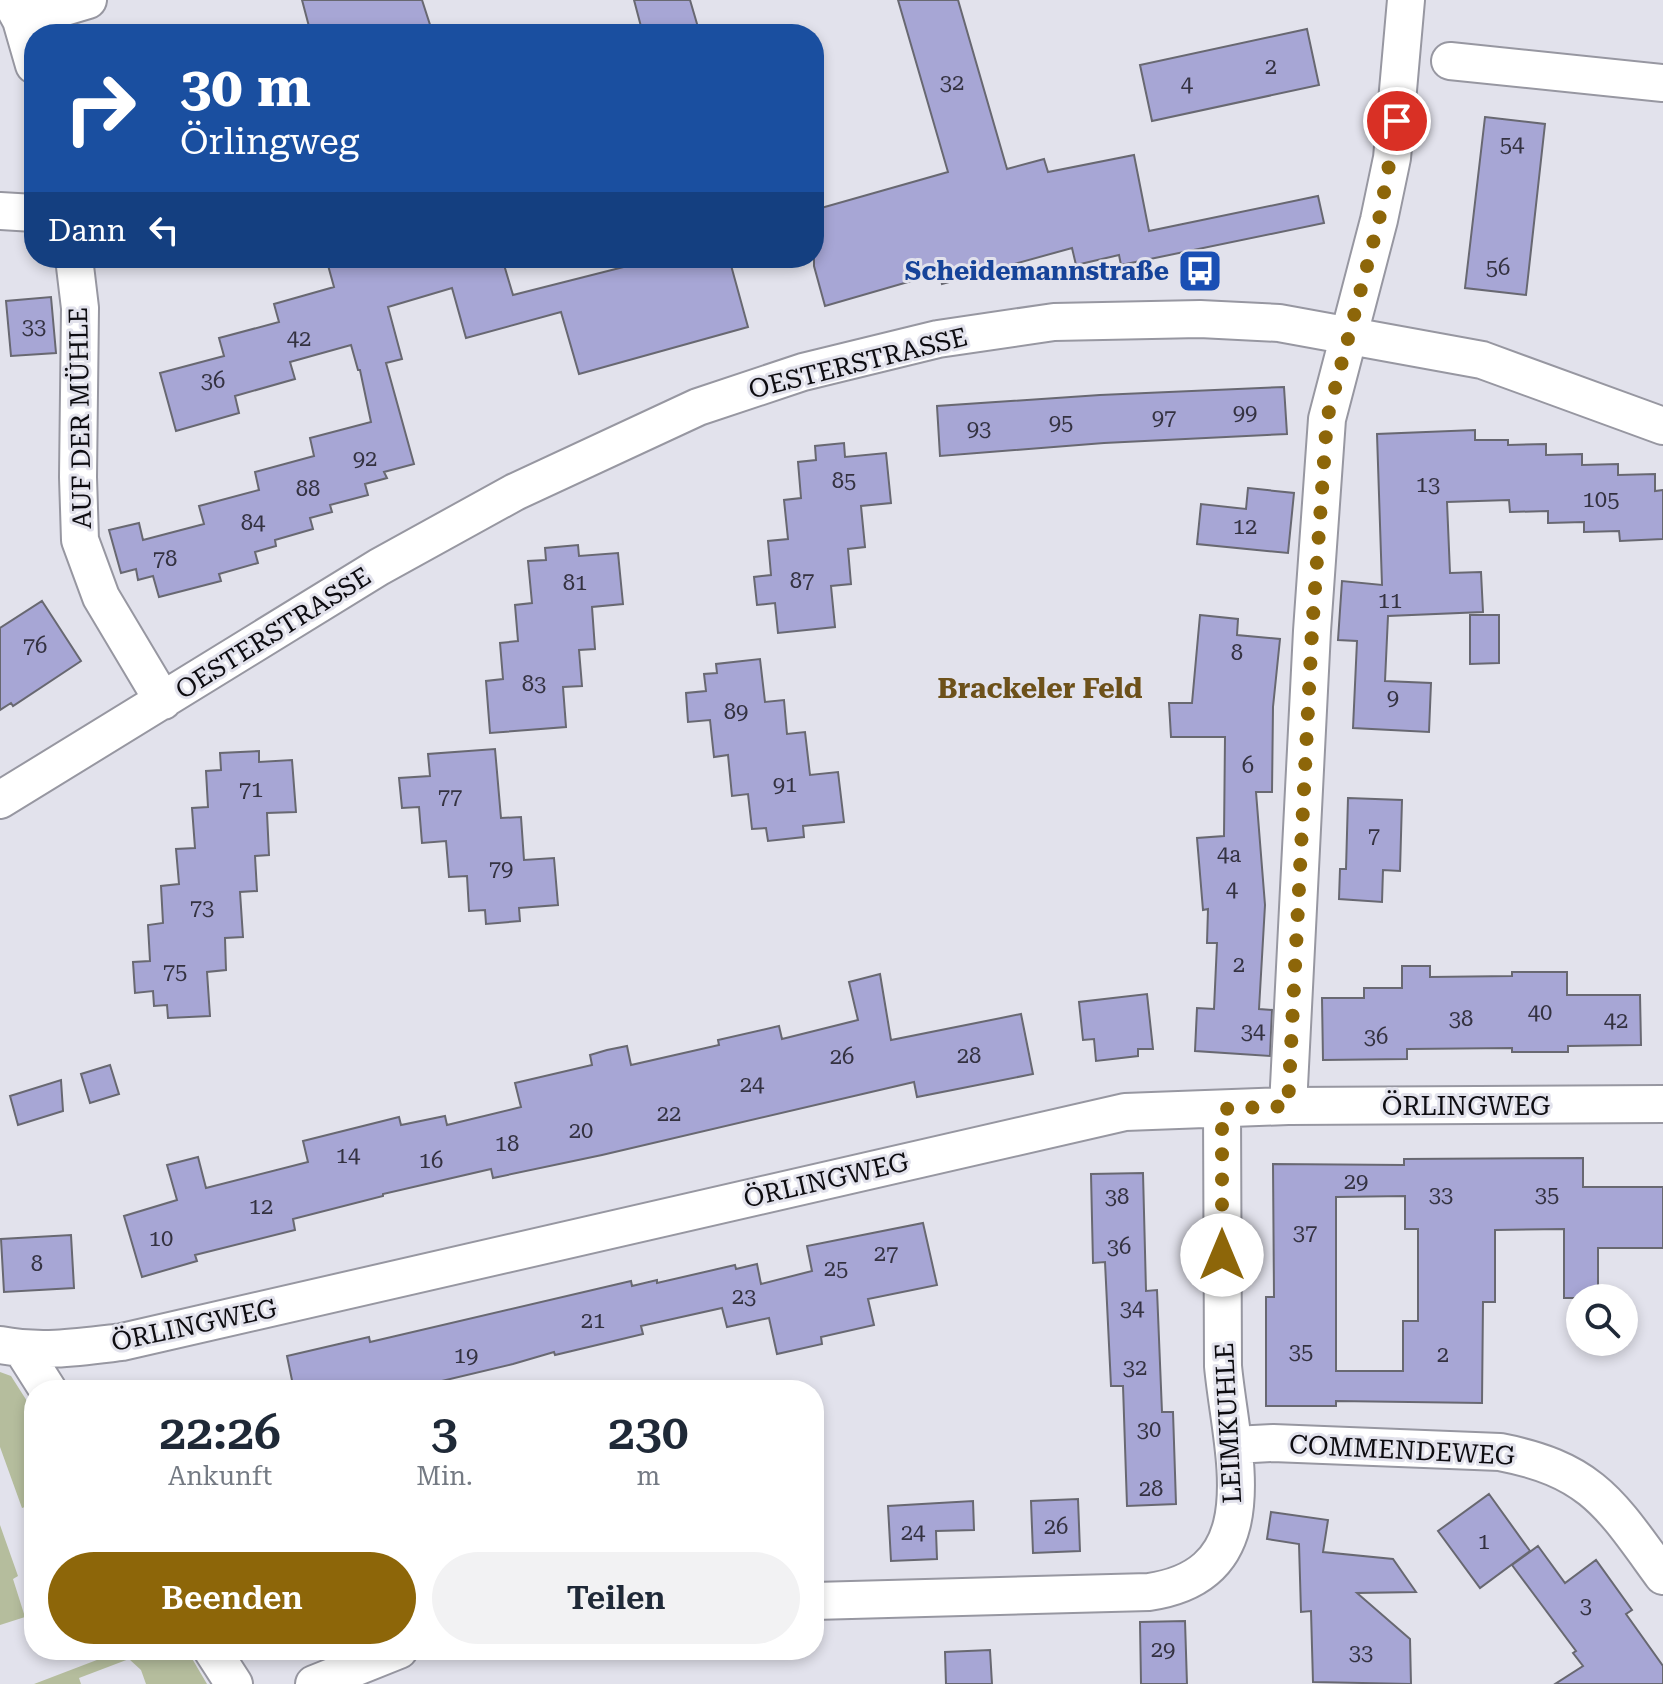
<!DOCTYPE html>
<html lang="de">
<meta charset="utf-8">
<style>
:root{--surface:#fff;--page:#f2f2f3;--text:#1f2937;--muted:#747a83;--accent:#8d6609}
body{margin:0;font-family:"Roboto Serif",serif;background:var(--page);color:var(--text);height:100vh;display:flex;flex-direction:column;font-size:30px;white-space:nowrap}
*{box-sizing:border-box;margin:0}
p{font-size:26px;color:var(--muted)}
.icon{flex:none;width:44px;height:44px;fill:none;stroke:currentColor;stroke-width:2;stroke-linecap:round;stroke-linejoin:round}
.map{position:relative;flex:1;overflow:hidden}
.panel{position:absolute;left:24px;top:1380px;width:800px;height:280px;display:flex;flex-direction:column;background:var(--surface);border-radius:32px;box-shadow:0 4px 12px #0003}
.panel>*{flex:none}
.guide{position:absolute;left:24px;top:24px;width:800px;height:244px;border-radius:32px;box-shadow:0 4px 12px #0003;background:#1a4fa0;color:#fff;overflow:hidden}
.buttons{position:absolute;left:1566px;top:1284px;display:grid;gap:16px}
.buttons a{display:grid;place-items:center;width:72px;height:72px;border-radius:50%;background:var(--surface);box-shadow:0 4px 12px #0003;font-size:40px}
.pin{position:absolute;display:grid;place-items:center;width:68px;height:68px;color:#fff;margin:-34px;border:4px solid #fff;border-radius:50%;box-shadow:0 2px 8px #0007}
.me{position:absolute;width:88px;margin:-44px;rotate:0deg;stroke-linejoin:round;filter:drop-shadow(0 0 6px #0008)}
.turn{display:flex;align-items:center;gap:28px;height:168px;padding:0 24px;font-size:36px}
.turn .icon{width:104px;height:104px;stroke-width:2.5}
.turn b{display:block;font-size:56px;line-height:68px}
.then{display:flex;align-items:center;height:76px;padding:0 24px;background:#0003;gap:16px;font-size:30px}
.eta{display:flex;justify-content:space-evenly;align-items:center;height:136px;text-align:center}
.eta b{font-size:48px;font-weight:600;line-height:56px}
.action{display:flex;gap:16px;margin-top:auto;padding:16px 24px}
.action a{flex:1;height:92px;border-radius:48px;background:var(--accent);color:#fff;font-size:32px;font-weight:600;line-height:92px;text-align:center}
.action a+a{background:var(--page);color:var(--text)}
.map>svg:first-child{display:block}
.green{fill:#b5bd9d}
.building{fill:#a7a6d5;stroke:#686871;stroke-width:2;fill-rule:evenodd}
.lines{fill:none;stroke-linecap:round;stroke-linejoin:round}
.minor-casing{stroke:#9797a1;stroke-width:40}
.minor{stroke:#fff;stroke-width:36}
.route{stroke:#8d6609;stroke-width:14;stroke-dasharray:0 25.2}
.labels{text-anchor:middle;dominant-baseline:central;stroke-width:6;stroke-linejoin:round;paint-order:stroke}
.number-label{font-size:22px;fill:#343241}
.transit-label{font-size:26px;font-weight:bold;fill:#164399;stroke:#e2e2ec;text-anchor:end}
.street-label{font-size:26px;fill:#0d0c10;stroke:#e2e2ec}
.neighbourhood-label{font-size:28px;font-weight:bold;fill:#6d511a;stroke:#e2e2ec}
</style>
<div class="map">
<svg width="1663" height="1684" viewBox="0 0 1663 1684">
<rect width="100%" height="100%" fill="#e2e2ec"/>
<path class="green" d="M0,1372L11,1376L34,1412V1504L22,1508L0,1447Z
M0,1525L18,1576L13,1579L25,1617L0,1625Z
M123,1650H187L207,1684H146L141,1670L129,1659L79,1678L81,1684H34Z"/>
<path class="building" d="M302,0H422L433,34H311Z
M634,0H690L700,34H643Z
M898,0H958L1007,169L1044,159L1048,172L1134,155L1149,231L1318,196L1324,223L1121,265L1119,255L1076,265L1072,248L942,284L939,273L825,306L814,266V210L948,172Z
M1307,29L1319,85L1152,121L1140,65Z
M1485,117L1545,124L1526,295L1465,288Z
M326,258H502L513,295L659,258H729L748,327L579,374L561,312L466,338L452,288L388,307L402,359L386,363L414,464L384,472L387,478L365,484L368,495L330,505L332,512L310,518L313,529L275,540L276,546L255,552L258,563L219,574L221,581L159,597L153,576L138,580L136,569L121,573L109,530L139,523L143,540L204,524L199,506L259,490L255,472L314,456L310,438L371,422L360,370H358L351,345L290,362L295,379L235,396L239,413L176,431L160,373L224,356L219,338L279,322L274,304L334,287Z
M51,297L56,353L11,356L6,301Z
M1284,387L1287,434L1104,443L940,456L937,406L1100,395Z
M1475,430V440H1508V445L1546,444V455L1582,454V465L1618,464V475L1655,474V491L1663,490V539L1620,541L1619,531L1584,532V522L1548,523V511L1510,512L1509,500L1447,502L1450,573L1481,572L1483,612L1388,616L1385,681L1431,683L1429,732L1353,728L1357,641L1338,640L1342,581L1382,585L1377,434Z
M844,443L845,457L886,453L891,503L861,506L865,547L848,549L851,584L831,586L835,627L778,633L775,603L757,605L754,577L771,575L768,541L788,539L784,500L801,498L798,462L816,460L815,446Z
M1248,488L1294,493L1288,553L1197,544L1201,504L1246,509Z
M578,545L579,556L618,553L623,604L592,607L595,649L579,650L582,686L563,687L566,727L490,733L486,681L503,679L500,643L518,641L515,605L532,603L528,561L546,560L545,548Z
M42,601L81,661L13,706L11,703L0,710V628Z
M1200,615L1238,619L1237,635L1280,639L1273,707L1272,792H1256L1265,905L1259,1009L1272,1010L1270,1056L1195,1051L1197,1008L1214,1009L1217,943H1207L1208,909L1203,910L1197,838L1224,836L1225,737H1171L1169,703H1192Z
M1470,615H1499V663L1470,664Z
M760,659L765,702L784,700L787,734L805,732L810,775L838,772L844,822L803,826L804,837L768,841L766,828L752,829L748,794L732,796L728,755L714,757L710,720L688,722L686,693L706,691L704,674L717,673L716,664Z
M495,749L501,818L521,817L524,860L554,858L558,905L519,908L520,921L486,924L485,910L469,911L467,876L449,877L446,841L422,843L419,807L402,808L399,778L430,776L428,754Z
M259,751V762L292,760L296,812L267,813L269,855L255,856L257,891L240,892L243,937L225,938L226,970L207,972L210,1016L168,1018L167,1005L154,1006L153,991L135,993L133,962L150,961L148,925L163,923L161,886L179,884L176,849L195,848L192,808L208,807L206,771L221,770L220,753Z
M1348,798L1402,800L1400,871L1383,870L1382,902L1339,899L1340,869H1346Z
M1402,966H1430V977L1512,976V972H1567V995H1640L1641,1045L1568,1046V1052H1512V1048L1407,1049V1059L1323,1060L1322,998H1364V988H1402Z
M880,974L891,1040L1021,1014L1033,1074L917,1097L914,1082L602,1155L493,1178L491,1169L383,1194V1196L293,1219L295,1230L195,1255L197,1261L142,1277L124,1216L177,1200L167,1165L198,1157L206,1188L308,1162L303,1141L399,1117L401,1125L445,1116L447,1125L521,1107L515,1083L592,1065L590,1055L607,1050L627,1046L631,1065L719,1045L718,1040L779,1026L782,1039L858,1020L849,982Z
M1147,994L1153,1049H1138V1056L1096,1061L1094,1039L1083,1040L1079,1002Z
M110,1065L119,1094L90,1103L81,1074Z
M61,1080L63,1111L18,1125L10,1096Z
M1583,1158V1187H1663V1248H1598V1298H1564V1229L1495,1230V1302H1483L1482,1403L1336,1401V1406H1266V1297H1274L1273,1164L1404,1165V1159ZM1405,1196V1229H1418V1321H1403V1371H1336V1197Z
M1143,1173L1146,1291L1157,1290L1162,1412H1173L1176,1504L1127,1506L1123,1386H1111L1105,1262L1093,1263L1091,1174Z
M923,1223L937,1285L868,1299L874,1325L821,1337L822,1344L777,1354L769,1318L727,1327L722,1308L641,1326L643,1334L555,1355L554,1352L513,1364L404,1390H294L287,1356L369,1337L370,1342L631,1281L632,1286L657,1280V1283L735,1265L736,1269L757,1264L761,1284L812,1271L807,1246Z
M71,1235L74,1288L4,1292L1,1239Z
M1489,1494L1530,1551L1480,1588L1438,1531Z
M1078,1499L1080,1551L1033,1553L1031,1501Z
M973,1501L974,1530L936,1531L937,1559L891,1561L888,1506Z
M1271,1512L1328,1520L1323,1552L1393,1559L1416,1592L1357,1593L1410,1639L1411,1684L1313,1682L1311,1611L1301,1612L1299,1544L1267,1539Z
M1538,1546L1565,1583L1596,1560L1632,1610L1626,1614L1663,1666V1684H1555L1583,1666L1573,1653L1576,1651L1512,1565Z
M1185,1621L1187,1684H1141L1140,1622Z
M990,1650L992,1684H946L945,1652Z"/>
<g class="lines">
<g class="minor-casing">
<path id="minor" d="M10,0L21,20L34,65
M21,20L88,0
M1450,61L1663,83
M0,211L34,213
M74,258L80,308L78,477L80,540L101,597L163,701
M0,800L379,567L515,492L698,407L803,372L938,339L1054,322L1200,319L1279,323L1482,360L1663,426
M1288,1106L1312,631L1327,419L1379,220L1392,158L1406,0
M0,1345C41,1353 80,1347 122,1342L1125,1112L1288,1106L1663,1104
M22,1349L48,1390
M1234,1445L1273,1443L1500,1452C1593,1470 1611,1505 1663,1576
M814,1601L1149,1592C1272,1574 1231,1452 1223,1366L1222,1109
M212,1650L234,1684
M314,1684L399,1650"/>
</g>
<use href="#minor" class="minor"/>
</g>
<g class="lines">
<path class="route" d="M1222,1255V1109L1288,1106L1312,631L1327,419L1379,220L1397,121"/>
</g>
<defs>
<g id="bus-square" transform="scale(2.3)"><rect x="-9" y="-9" width="18" height="18" rx="4" fill="#1a4fb4" stroke="#e2e2ec"/><path d="M-5-6H5V4H4V6H2V4H-2V6H-4V4H-5ZM-3.5-4V0h7V-4ZM-3.5 1.2v1.5H-2V1.2ZM2 1.2v1.5H3.5V1.2Z" fill="#fff"/></g>
</defs>
<g fill-rule="evenodd">
<use href="#bus-square" x="1200" y="271"/>
</g>
<g class="labels">
<g class="number-label">
<text x="1271" y="66">2</text>
<text x="952" y="82">32</text>
<text x="1187" y="84">4</text>
<text x="1512" y="144">54</text>
<text x="1498" y="267">56</text>
<text x="34" y="326">33</text>
<text x="299" y="338">42</text>
<text x="213" y="380">36</text>
<text x="1245" y="412">99</text>
<text x="1164" y="417">97</text>
<text x="1061" y="422">95</text>
<text x="979" y="428">93</text>
<text x="365" y="458">92</text>
<text x="844" y="480">85</text>
<text x="1428" y="484">13</text>
<text x="308" y="488">88</text>
<text x="1601" y="499">105</text>
<text x="253" y="522">84</text>
<text x="1245" y="526">12</text>
<text x="165" y="558">78</text>
<text x="802" y="580">87</text>
<text x="575" y="582">81</text>
<text x="1390" y="600">11</text>
<text x="35" y="645">76</text>
<text x="1237" y="652">8</text>
<text x="534" y="683">83</text>
<text x="1393" y="697">9</text>
<text x="736" y="711">89</text>
<text x="1248" y="765">6</text>
<text x="785" y="784">91</text>
<text x="251" y="789">71</text>
<text x="450" y="796">77</text>
<text x="1374" y="835">7</text>
<text x="1229" y="854">4a</text>
<text x="501" y="868">79</text>
<text x="1232" y="889">4</text>
<text x="202" y="907">73</text>
<text x="1239" y="964">2</text>
<text x="175" y="971">75</text>
<text x="1540" y="1012">40</text>
<text x="1461" y="1018">38</text>
<text x="1616" y="1020">42</text>
<text x="1253" y="1031">34</text>
<text x="1376" y="1036">36</text>
<text x="969" y="1055">28</text>
<text x="842" y="1056">26</text>
<text x="752" y="1084">24</text>
<text x="669" y="1113">22</text>
<text x="581" y="1130">20</text>
<text x="507" y="1143">18</text>
<text x="348" y="1155">14</text>
<text x="431" y="1160">16</text>
<text x="1356" y="1181">29</text>
<text x="1441" y="1194">33</text>
<text x="1547" y="1194">35</text>
<text x="1117" y="1196">38</text>
<text x="261" y="1206">12</text>
<text x="1305" y="1232">37</text>
<text x="161" y="1238">10</text>
<text x="1119" y="1246">36</text>
<text x="886" y="1253">27</text>
<text x="37" y="1263">8</text>
<text x="836" y="1268">25</text>
<text x="744" y="1296">23</text>
<text x="1132" y="1308">34</text>
<text x="593" y="1320">21</text>
<text x="1301" y="1351">35</text>
<text x="1443" y="1354">2</text>
<text x="466" y="1355">19</text>
<text x="1135" y="1367">32</text>
<text x="1149" y="1429">30</text>
<text x="1151" y="1488">28</text>
<text x="1056" y="1526">26</text>
<text x="913" y="1532">24</text>
<text x="1484" y="1541">1</text>
<text x="1586" y="1605">3</text>
<text x="1163" y="1649">29</text>
<text x="1361" y="1652">33</text>
</g>
<g class="transit-label">
<text x="1169" y="271">Scheidemannstraße</text>
</g>
<g class="street-label">
<text transform="translate(858 363) rotate(-14)">OESTERSTRASSE</text>
<text transform="translate(80 418) rotate(-91)">AUF DER MÜHLE</text>
<text transform="translate(273 633) rotate(-32)">OESTERSTRASSE</text>
<text x="1466" y="1106">ÖRLINGWEG</text>
<text transform="translate(826 1180) rotate(-13)">ÖRLINGWEG</text>
<text transform="translate(194 1325) rotate(-12)">ÖRLINGWEG</text>
<text transform="translate(1228 1423) rotate(-93)">LEIMKUHLE</text>
<text transform="translate(1402 1450) rotate(3)">COMMENDEWEG</text>
</g>
<g class="neighbourhood-label">
<text x="1040" y="688">Brackeler Feld</text>
</g>
</g>
</svg>
<div class="buttons">
<a><svg class="icon" aria-label="search" viewBox="0 0 24 24"><circle cx="10" cy="10" r="6"/><path d="M15 15l6 6"/></svg></a>
</div>
<div class="pin" style="left:1397px;top:121px;background:#d93025"><svg class="icon" aria-label="arrive" viewBox="0 0 24 24"><path d="M6 21V4h12l-3 4 3 4H6"/></svg></div>
<svg class="me" style="left:1222px;top:1255px" viewBox="-20 -20 40 40"><circle r="19" fill="#fff"/><path d="M0-13L10 11 0 6-10 11z" fill="#8d6609"/></svg>
<div class="guide">
<div class="turn"><svg class="icon" aria-label="right" viewBox="0 0 24 24"><path d="M7 20v-9h11M14 6l5 5-5 5"/></svg><div><b>30 m</b>Örlingweg</div></div>
<div class="then">Dann<svg class="icon" aria-label="left" viewBox="0 0 24 24"><path d="M17 20v-9H6M10 6l-5 5 5 5"/></svg></div>
</div>
<section class="panel">
<div class="eta">
<div><b>22:26</b><p>Ankunft</p></div>
<div><b>3</b><p>Min.</p></div>
<div><b>230</b><p>m</p></div>
</div>
<div class="action"><a>Beenden</a><a>Teilen</a></div>
</section>
</div>
